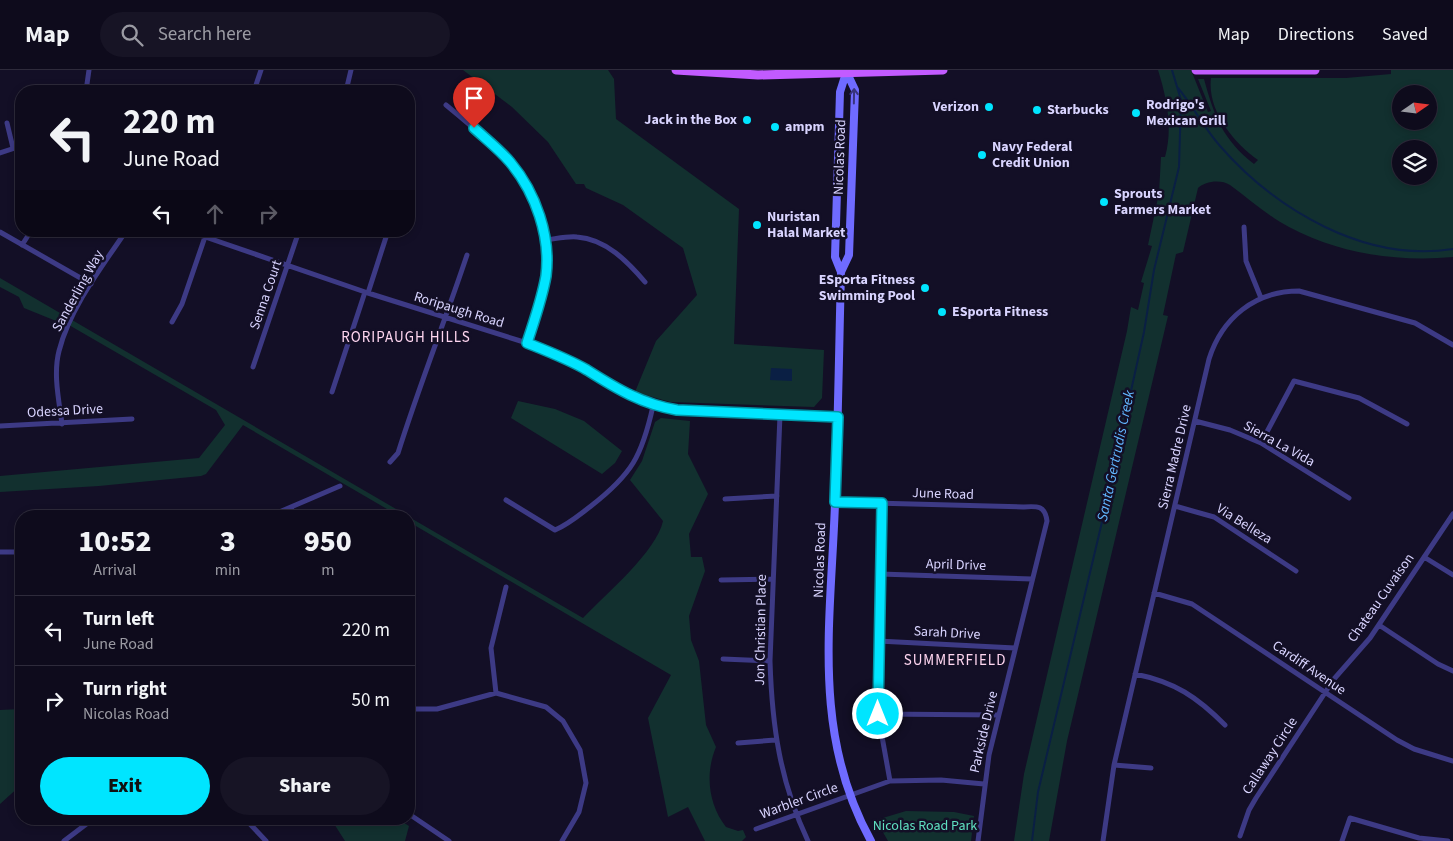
<!DOCTYPE html>
<style>
:root{--surface:#0e0b1c;--page:#171425;--text:#f1f3f6;--muted:#9b9ba3;--line:#2e2b3b;--accent:#00e5ff}
body{margin:0;font-family:"Source Sans 3",sans-serif;background:var(--page);color:var(--text);height:100vh;display:flex;flex-direction:column;font-size:19px;white-space:nowrap}
*{box-sizing:border-box;margin:0}
p{font-size:16px;color:var(--muted)}
.icon{flex:none;width:28px;height:28px;fill:none;stroke:currentColor;stroke-width:2;stroke-linecap:round;stroke-linejoin:round}
.map{position:relative;flex:1;overflow:hidden}
.sheet{position:absolute;left:15px;top:440px;width:400px;height:315px;display:flex;flex-direction:column;background:var(--surface);border-radius:20px;box-shadow:0 2px 8px #0003,0 0 0 1px var(--line)}
.sheet>*{flex:none}
.guide{position:absolute;left:15px;top:15px;width:400px;height:152px;border-radius:20px;box-shadow:0 2px 8px #0003,0 0 0 1px var(--line);background:#0e0b1c;color:var(--text);overflow:hidden}
.needle{width:32px;rotate:76deg}
.controls{position:absolute;left:1392px;top:15px;display:grid;gap:10px}
.controls a{display:grid;place-items:center;width:45px;height:45px;border-radius:50%;background:var(--surface);box-shadow:0 2px 8px #0003,0 0 0 1px var(--line);font-size:25px}
.pin{position:absolute;display:grid;place-items:center;width:42px;height:42px;color:#fff;margin:-51px -21px;border-radius:50% 50% 50% 0;rotate:-45deg;box-shadow:0 0 5px #0007}
.pin .icon{rotate:45deg}
.me{position:absolute;width:55px;margin:-28px;rotate:0deg;stroke-linejoin:round;filter:drop-shadow(0 0 4px #0008)}
.turn{display:flex;align-items:center;gap:18px;height:105px;padding:0 25px;font-size:22px}
.turn .icon{width:65px;height:65px;stroke-width:2.5}
.turn b{display:block;font-size:35px;line-height:42px}
.lanes{display:flex;align-items:center;height:48px;padding:0 25px;background:#0003;justify-content:center;gap:25px;direction:ltr}
.lanes .off{opacity:.35}
.eta{display:flex;justify-content:space-evenly;align-items:center;height:85px;text-align:center}
.eta b{font-size:30px;font-weight:800;line-height:35px}
.button{display:flex;gap:10px;margin-top:auto;padding:10px 25px}
.button a{flex:1;height:58px;border-radius:30px;background:var(--accent);color:#111;font-size:20px;font-weight:800;line-height:58px;text-align:center}
.button a+a{background:var(--page);color:var(--text)}
ul{padding:0;list-style:none}
li{display:flex;align-items:center;gap:15px;height:70px;padding:0 25px;border-top:1px solid var(--line)}
li div{flex:1}
li b{display:block;font-size:19px}
li em{font-style:normal}
header{display:flex;align-items:center;gap:30px;box-sizing:border-box;height:70px;padding:0 25px;background:var(--surface);border-bottom:1px solid var(--line)}
header strong{font-size:24px}
nav{display:flex;gap:28px;margin-inline-start:auto;font-size:18px}
.search{width:350px;height:45px;background:var(--page);display:flex;align-items:center;gap:12px;box-sizing:border-box;padding:0 18px;border-radius:28px;color:var(--muted);font-size:19px}
.map>svg:first-child{display:block}
.green{fill:#12302f;fill-rule:evenodd}
.water{fill:#0a1f44}
.lines{fill:none;stroke-linecap:round;stroke-linejoin:round}
.stream{stroke:#0a1f44;stroke-width:2}
.minor{stroke:#3d3a85;stroke-width:5}
.secondary{stroke:#6f6bff;stroke-width:8}
.primary{stroke:#c25bff;stroke-width:9}
.oneway{stroke:#38347d}
.route-casing{stroke:#0095a6;stroke-width:12}
.route{stroke:#00e5ff;stroke-width:9}
.poi-dot{fill:#00e5ff;stroke:#130f26;stroke-width:2}
.labels{text-anchor:middle;dominant-baseline:central;stroke-width:5;stroke-linejoin:round;paint-order:stroke}
.poi-label{font-size:14px;font-weight:bold;fill:#d9d4ff;stroke:#130f26;text-anchor:start}
.street-label{font-size:14px;fill:#d9d4ff;stroke:#130f26}
.park-label{font-size:14px;fill:#5fe0c0;stroke:#130f26}
.neighbourhood-label{font-size:15px;letter-spacing:1px;fill:#ffd6f0;stroke:#130f26}
.water-label{font-size:15px;font-style:italic;fill:#62b6ff;stroke:#130f26}
</style>
<header>
<strong>Map</strong>
<div class="search"><svg class="icon" aria-label="search" viewBox="0 0 24 24"><circle cx="10" cy="10" r="6"/><path d="M15 15l6 6"/></svg>Search here</div>
<nav><a>Map</a><a>Directions</a><a>Saved</a></nav>
</header>
<div class="map">
<svg width="1453" height="771" viewBox="0 0 1453 771">
<rect width="100%" height="100%" fill="#130f26"/>
<path class="green" d="M463,0H608L614,9L616,49L739,139L734,274L824,280L822,328L814,337L670,332L635,322L656,271L697,225L683,178L623,135L586,118L584,114H576L548,72L512,37Z
M1158,0H1191L1208,42L1211,41L1198,9H1204C1214,46 1223,70 1254,94L1258,90C1233,72 1207,40 1211,8H1346L1391,4V0H1453V187C1398,192 1339,184 1289,157C1268,146 1249,129 1230,115C1221,109 1205,111 1198,118L1183,182L1176,184L1163,245L1168,246L1067,671L1049,771H1014L1024,704L1127,261L1131,237L1138,240L1144,213L1141,212L1152,176L1148,175L1159,123L1161,87H1165C1173,58 1167,29 1158,0ZM1401,24H1429V51H1401ZM1401,79H1429V106H1401Z
M0,208L408,446H399L243,355L206,404L201,406L99,416L0,422V406L199,388L225,355L216,340L62,251L61,253L24,238L19,227L0,217Z
M518,331L555,339L584,351L622,381L615,393L602,404L511,348Z
M661,348L690,351L688,384L708,424L689,464L691,487H702L705,501L689,546L691,570L699,591L706,655L716,677C705,703 708,734 726,757L738,761L743,760L746,767L742,771H705L688,737L668,747L648,648L671,605L409,452V447L583,548C605,525 657,481 663,451L630,410L642,391L655,352Z
M21,639V715L0,734V640Z
M906,741L954,742L974,746L971,771H888L876,750Z
M331,749H398L409,756L405,771H345Z"/>
<path class="water" d="M771,298L792,299V311L770,310Z"/>
<g class="lines">
<path class="stream" d="M1178,18C1193,36 1204,58 1220,76C1276,140 1365,193 1453,179
M1032,771L1038,722L1102,452L1144,262L1154,200L1179,97L1181,30L1172,0"/>
<path class="minor" d="M86,21L89,0
M254,21L261,0
M346,21L351,0
M446,35C500,79 558,129 546,207C542,229 534,251 527,273
M7,53L13,78
M0,83L21,76
M1244,157L1246,191L1261,228
M188,161L368,223L527,273L586,299L634,329L653,336L677,340L838,347
M0,162L91,214
M545,170C555,169 567,166 577,167C606,169 628,192 645,212
M22,175L31,161
M368,223L388,161
M172,252L182,234L207,161
M253,297L299,161
M332,322L365,222
M780,345L770,591C772,656 780,712 808,771
M1195,351L1230,360L1261,373L1349,428
M62,354C59,331 53,304 59,281C70,238 101,198 126,161
M0,356L132,349
M1261,373L1294,311L1359,328L1407,354
M390,392L398,383C419,316 445,251 467,185
M725,429L777,426
M506,430L555,460C569,454 579,445 591,436C632,404 642,386 653,336
M835,432L1023,437C1037,436 1045,435 1047,451L989,685L978,771
M882,433L878,644L890,711
M1175,436L1214,447L1296,501
M291,438L294,446
M270,446L340,416
M0,482H21
M1424,487L1453,505
M880,504L1032,509
M721,510L773,509
M1154,523L1192,534L1397,670L1414,679L1453,691
M1379,555L1438,594L1453,601
M878,571L1015,578
M723,589L770,591
M1135,604C1175,612 1197,627 1225,655
M496,623L491,578L506,517
M409,639H437L496,623L546,637L563,651L580,680L586,713L579,742L562,771
M878,644L999,645
M738,673L775,670
M1114,695L1151,698
M409,744L449,771
M238,749L250,754L266,771
M756,759L890,711L941,710L984,714
M1240,766L1249,740L1256,728L1334,609L1370,568L1453,444
M64,771L93,749
M1103,771L1114,695L1209,289C1222,248 1255,221 1299,221L1415,253L1453,275
M1342,771L1350,748L1419,768L1448,771"/>
<path class="secondary" d="M847,0L840,22L835,187L841,202C839,279 838,356 835,433C831,551 811,663 871,771
M841,202L849,185L855,20L847,3"/>
<path class="primary" d="M676,0L758,5L943,0
M1196,0H1315"/>
</g>
<defs><path id="oneway-shaft" d="M-6 0H5M1.5-3L5.5 0L1.5 3" fill="none" stroke-width="1.6" stroke-linecap="round" stroke-linejoin="round" transform="scale(1.25)"/></defs>
<use class="oneway" href="#oneway-shaft" transform="translate(854 26) rotate(-89)"/>
<g class="lines">
<g class="route-casing">
<path id="route" d="M474,58C486,69 500,80 510,92C536,123 551,167 546,206C542,229 534,251 527,273C547,281 568,289 587,300C617,319 642,334 677,340L838,347L835,432L882,433L878,644"/>
</g>
<use href="#route" class="route"/>
</g>
<g class="poi-dot">
<circle cx="989" cy="37" r="5"/>
<circle cx="1037" cy="40" r="5"/>
<circle cx="1136" cy="43" r="5"/>
<circle cx="747" cy="50" r="5"/>
<circle cx="775" cy="57" r="5"/>
<circle cx="982" cy="85" r="5"/>
<circle cx="1104" cy="132" r="5"/>
<circle cx="757" cy="155" r="5"/>
<circle cx="925" cy="218" r="5"/>
<circle cx="942" cy="242" r="5"/>
</g>
<g class="labels">
<g class="poi-label">
<text x="1146" y="35">Rodrigo's<tspan x="1146" dy="16">Mexican Grill</tspan></text>
<text x="979" y="37" text-anchor="end">Verizon</text>
<text x="1047" y="40">Starbucks</text>
<text x="737" y="50" text-anchor="end">Jack in the Box</text>
<text x="785" y="57">ampm</text>
<text x="992" y="77">Navy Federal<tspan x="992" dy="16">Credit Union</tspan></text>
<text x="1114" y="124">Sprouts<tspan x="1114" dy="16">Farmers Market</tspan></text>
<text x="767" y="147">Nuristan<tspan x="767" dy="16">Halal Market</tspan></text>
<text x="915" y="210" text-anchor="end">ESporta Fitness<tspan x="915" dy="16">Swimming Pool</tspan></text>
<text x="952" y="242">ESporta Fitness</text>
</g>
<g class="street-label">
<text transform="translate(840 87) rotate(-88)">Nicolas Road</text>
<text transform="translate(78 221) rotate(-61)">Sanderling Way</text>
<text transform="translate(266 225) rotate(-71)">Senna Court</text>
<text transform="translate(459 240) rotate(17)">Roripaugh Road</text>
<text transform="translate(65 341) rotate(-3)">Odessa Drive</text>
<text transform="translate(1279 374) rotate(29)">Sierra La Vida</text>
<text transform="translate(1175 387) rotate(-77)">Sierra Madre Drive</text>
<text transform="translate(943 424) rotate(2)">June Road</text>
<text transform="translate(1244 454) rotate(32)">Via Belleza</text>
<text transform="translate(820 490) rotate(-88)">Nicolas Road</text>
<text transform="translate(956 495) rotate(2)">April Drive</text>
<text transform="translate(1381 528) rotate(-55)">Chateau Cuvaison</text>
<text transform="translate(761 560) rotate(-89)">Jon Christian Place</text>
<text transform="translate(947 563) rotate(3)">Sarah Drive</text>
<text transform="translate(1309 598) rotate(34)">Cardiff Avenue</text>
<text transform="translate(984 662) rotate(-77)">Parkside Drive</text>
<text transform="translate(1270 686) rotate(-57)">Callaway Circle</text>
<text transform="translate(799 731) rotate(-20)">Warbler Circle</text>
</g>
<g class="park-label">
<text x="925" y="756">Nicolas Road Park</text>
</g>
<g class="neighbourhood-label">
<text x="406" y="267">RORIPAUGH HILLS</text>
<text x="955" y="590">SUMMERFIELD</text>
</g>
<g class="water-label">
<text transform="translate(1116 386) rotate(-78)">Santa Gertrudis Creek</text>
</g>
</g>
</svg>
<div class="controls">
<a><svg class="needle" viewBox="-14 -14 28 28"><path d="M0-13l5 13h-10z" fill="#e53935"/><path d="M0 13l5-13h-10z" fill="#9b9ba3"/></svg></a>
<a><svg class="icon" aria-label="layers" viewBox="0 0 24 24"><path d="M12 4l9 5-9 5-9-5zM3 14l9 5 9-5"/></svg></a>
</div>
<div class="pin" style="left:474px;top:58px;background:#d93025"><svg class="icon" aria-label="arrive" viewBox="0 0 24 24"><path d="M6 21V4h12l-3 4 3 4H6"/></svg></div>
<svg class="me" style="left:878px;top:644px" viewBox="-20 -20 40 40"><circle r="17" fill="#00e5ff" stroke="#fff" stroke-width="3"/><path d="M0-11L8 9 0 5-8 9z" fill="#fff"/></svg>
<div class="guide">
<div class="turn"><svg class="icon" aria-label="left" viewBox="0 0 24 24"><path d="M17 20v-9H6M10 6l-5 5 5 5"/></svg><div><b>220 m</b>June Road</div></div>
<div class="lanes"><svg class="icon" aria-label="left" viewBox="0 0 24 24"><path d="M17 20v-9H6M10 6l-5 5 5 5"/></svg><svg class="icon off" aria-label="ahead" viewBox="0 0 24 24"><path d="M12 20V5M6 11l6-6 6 6"/></svg><svg class="icon off" aria-label="right" viewBox="0 0 24 24"><path d="M7 20v-9h11M14 6l5 5-5 5"/></svg></div>
</div>
<section class="sheet">
<div class="eta">
<div><b>10:52</b><p>Arrival</p></div>
<div><b>3</b><p>min</p></div>
<div><b>950</b><p>m</p></div>
</div>
<ul>
<li><svg class="icon" aria-label="left" viewBox="0 0 24 24"><path d="M17 20v-9H6M10 6l-5 5 5 5"/></svg><div><b>Turn left</b><p>June Road</p></div><em>220 m</em></li>
<li><svg class="icon" aria-label="right" viewBox="0 0 24 24"><path d="M7 20v-9h11M14 6l5 5-5 5"/></svg><div><b>Turn right</b><p>Nicolas Road</p></div><em>50 m</em></li>
</ul>
<div class="button"><a>Exit</a><a>Share</a></div>
</section>
</div>
